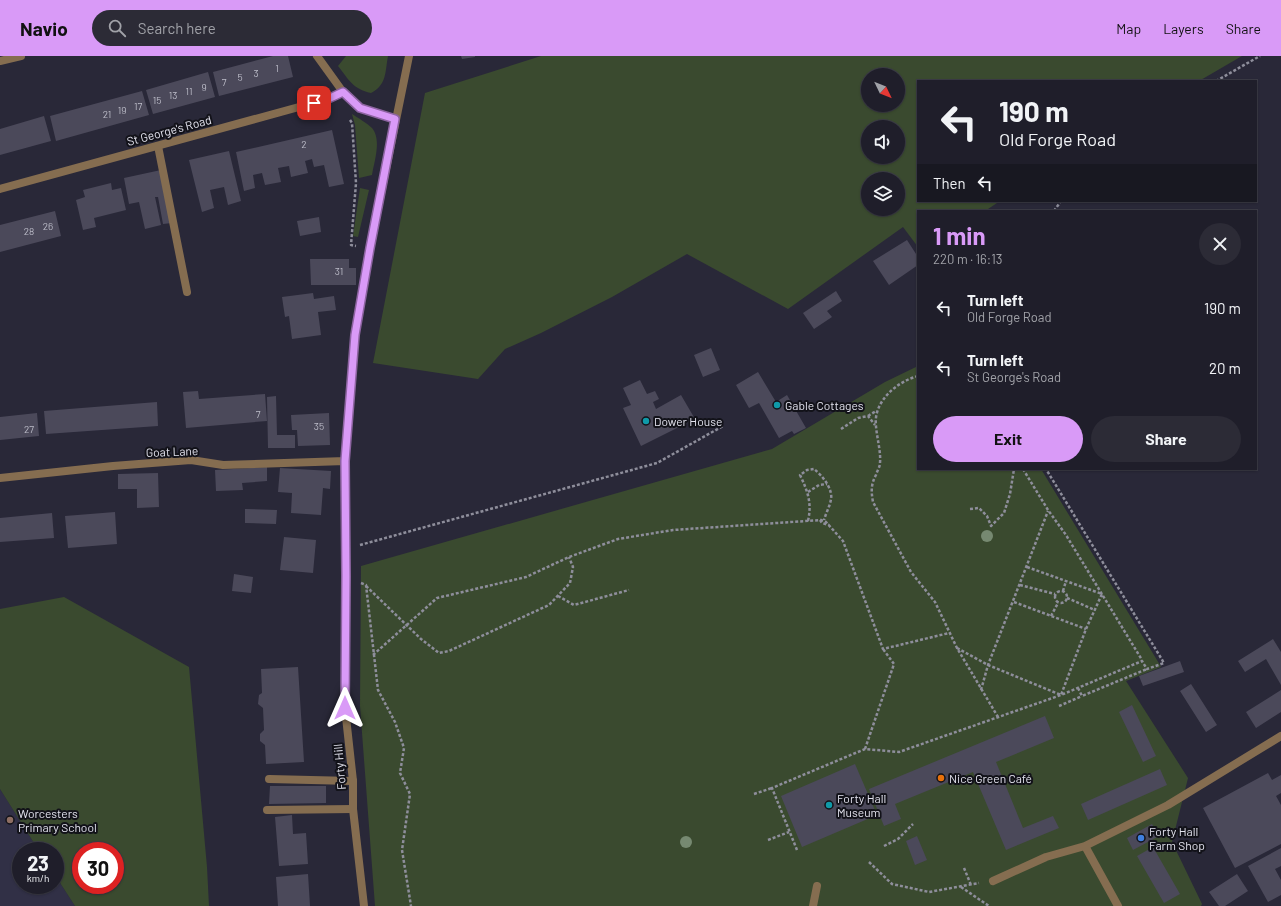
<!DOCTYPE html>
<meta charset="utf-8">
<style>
:root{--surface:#1f1e2a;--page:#2c2b36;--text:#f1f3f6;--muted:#a1a2a8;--line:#3c3c47;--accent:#d99af7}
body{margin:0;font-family:Barlow,sans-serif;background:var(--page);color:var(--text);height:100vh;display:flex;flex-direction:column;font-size:15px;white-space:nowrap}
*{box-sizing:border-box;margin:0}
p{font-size:13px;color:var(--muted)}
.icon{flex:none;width:22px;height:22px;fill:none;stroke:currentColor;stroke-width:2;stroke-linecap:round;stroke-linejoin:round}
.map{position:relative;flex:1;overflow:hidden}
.drawer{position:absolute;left:917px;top:154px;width:340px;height:260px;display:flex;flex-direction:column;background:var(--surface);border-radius:0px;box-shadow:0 1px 3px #0004,0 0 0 1px var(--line)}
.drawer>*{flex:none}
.top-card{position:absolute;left:917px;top:24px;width:340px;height:122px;border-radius:0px;box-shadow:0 1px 3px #0004,0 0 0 1px var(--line);background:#1f1e2a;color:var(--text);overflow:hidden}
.needle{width:26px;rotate:133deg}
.tools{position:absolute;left:861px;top:12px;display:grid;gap:8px}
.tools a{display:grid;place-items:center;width:44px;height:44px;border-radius:50%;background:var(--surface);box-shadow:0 1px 3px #0004,0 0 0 1px var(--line);font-size:20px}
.speed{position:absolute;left:12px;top:786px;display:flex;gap:8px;font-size:20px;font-weight:700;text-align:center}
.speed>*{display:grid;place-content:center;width:52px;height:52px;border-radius:50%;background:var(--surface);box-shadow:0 1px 3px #0004,0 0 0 1px var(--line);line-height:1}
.speed small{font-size:10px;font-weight:400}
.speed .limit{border:6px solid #d22;background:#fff;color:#111}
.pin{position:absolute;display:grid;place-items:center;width:34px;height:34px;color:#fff;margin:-17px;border-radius:8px;box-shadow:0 2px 6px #0006}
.me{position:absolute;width:44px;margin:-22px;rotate:0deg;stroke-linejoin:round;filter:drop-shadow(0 0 3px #0008)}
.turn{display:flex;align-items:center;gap:14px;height:84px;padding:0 16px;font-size:18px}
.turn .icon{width:52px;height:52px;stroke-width:2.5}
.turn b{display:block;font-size:28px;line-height:34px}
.then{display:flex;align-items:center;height:38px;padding:0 16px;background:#0003;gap:8px;font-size:15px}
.round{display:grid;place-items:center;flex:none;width:42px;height:42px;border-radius:21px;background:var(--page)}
.overview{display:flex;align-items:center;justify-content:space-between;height:68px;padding:0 16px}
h1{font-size:24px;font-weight:700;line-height:30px;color:var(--accent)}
.action{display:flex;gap:8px;margin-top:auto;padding:8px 16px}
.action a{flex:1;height:46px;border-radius:24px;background:var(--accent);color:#111;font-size:16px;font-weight:700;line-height:46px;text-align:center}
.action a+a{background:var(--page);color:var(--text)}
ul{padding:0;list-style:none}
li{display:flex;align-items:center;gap:12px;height:60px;padding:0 16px}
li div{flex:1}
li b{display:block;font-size:15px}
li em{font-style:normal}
header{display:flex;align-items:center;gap:24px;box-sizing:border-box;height:56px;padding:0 20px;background:var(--accent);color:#111}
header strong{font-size:19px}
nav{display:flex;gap:22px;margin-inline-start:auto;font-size:14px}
.search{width:280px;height:36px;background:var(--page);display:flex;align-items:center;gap:10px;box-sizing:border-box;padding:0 14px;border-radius:22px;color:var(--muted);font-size:15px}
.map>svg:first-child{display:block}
.built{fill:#313046}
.green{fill:#3a4a2f;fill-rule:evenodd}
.building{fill:#4b495a}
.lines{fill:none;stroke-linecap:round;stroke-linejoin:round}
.path{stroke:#8e8e9b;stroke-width:2.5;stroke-dasharray:3 2;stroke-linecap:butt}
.lane{stroke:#856d50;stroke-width:8}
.street{stroke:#856d50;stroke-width:8}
.tree{fill:#768971}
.route-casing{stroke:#8d64a1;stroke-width:10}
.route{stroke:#d99af7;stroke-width:7}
.culture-dot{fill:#0f9aa8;stroke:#121219;stroke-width:1.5}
.food-dot{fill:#e8710a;stroke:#121219;stroke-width:1.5}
.education-dot{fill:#8d6e63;stroke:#121219;stroke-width:1.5}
.shop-dot{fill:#3f7fe0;stroke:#121219;stroke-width:1.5}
.labels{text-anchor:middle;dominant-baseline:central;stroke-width:4;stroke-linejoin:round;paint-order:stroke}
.number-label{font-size:10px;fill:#bcbcc8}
.street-label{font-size:12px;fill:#e2e2ed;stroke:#121219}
.poi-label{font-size:12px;fill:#e2e2ed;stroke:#121219;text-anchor:start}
</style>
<header>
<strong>Navio</strong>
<div class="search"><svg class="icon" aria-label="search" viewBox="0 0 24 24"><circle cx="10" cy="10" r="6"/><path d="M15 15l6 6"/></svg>Search here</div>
<nav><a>Map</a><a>Layers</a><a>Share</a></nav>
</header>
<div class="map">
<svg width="1281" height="850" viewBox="0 0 1281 850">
<rect width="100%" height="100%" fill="#292838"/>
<path class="built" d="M0,733L39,795H21V829H55V819L75,850H0Z"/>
<path class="green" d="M346,0H388C385,16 387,29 371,37C353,33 349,24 338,10Z
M541,0H1242L1199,25H918V145H1000L985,155H918V191L903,171L788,253L687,198L612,241L541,277L505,293L478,323L373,307L425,37ZM868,19H898V49H868ZM868,71H898V101H868ZM868,123H898V153H868Z
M352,58C358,62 367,67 372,72C382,84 374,106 372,119L359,122L355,69Z
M360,132L369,134L358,181L353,180Z
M918,310V413H1041L1160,609L1161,611L1126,625L1188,722L1172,786L1202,848L1201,850H375L360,650L361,510L772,393L885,326Z
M64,541L189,611L207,811L209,850H75L55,819V795H39L0,733V553ZM81,795H115V829H81Z"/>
<path class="building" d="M273,0H288L293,21L219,40L213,16Z
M461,0H475V1L462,3Z
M208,16L215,41L153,58L146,34Z
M142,35L149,59L56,85L50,60Z
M44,60L51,85L0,99V73Z
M332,74L344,128L329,131L324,109L314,111L312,103L305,105L308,117L291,121L289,110L278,112L281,126L265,129L262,117L253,119L255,132L244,135L236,96Z
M229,95L241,145L228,149L224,131L210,134L214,152L202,156L189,104Z
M161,114L172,167L163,168L158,141H155L161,169L145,173L139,146L129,148L124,122Z
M111,127L112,134L121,132L126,154L94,162L96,171L83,174L76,144L85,141L83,134Z
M55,155L61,180L0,196V169Z
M319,161L321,176L300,180L297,165Z
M907,184L918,201V209L889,229L873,205Z
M310,203H349V212H356V229H311Z
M836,235L842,245L827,255L832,261L814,273L803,257Z
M313,237L314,243L334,240L336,254L318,256L321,279L292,283L289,260L285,261L282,241Z
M711,292L720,314L703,321L694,299Z
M758,316L776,346L787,339L806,372L794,378L792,375L779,382L759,347L749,352L736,329Z
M640,324L647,338L655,335L659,343L653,346L656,353L681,339L695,363L641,390L623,352L631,349L623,332Z
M198,335L199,343L265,338L267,365L186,372L183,336Z
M276,340L277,379H295V392H268L267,341Z
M157,346L158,370L46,378L44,355Z
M37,357L39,380L0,384V361Z
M329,357L330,389L298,390L297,374H292L291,359Z
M267,411V425L242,427L243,434L216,435L215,414Z
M280,412L331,415L330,433L323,432L321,459L291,457L292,437L278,436Z
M158,417L159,451L137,452V433H118V418Z
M245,453L277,454L276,468L245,467Z
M115,456L117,488L68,492L65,460Z
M52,457L54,482L0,486V462Z
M284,481L316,484L313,517L280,514Z
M234,518L253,521L251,537L232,535Z
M1273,583L1281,596V629L1266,603L1245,616L1238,605Z
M1180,605L1184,616L1143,630L1139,620Z
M298,611L304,706L266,708L265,689L260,685V678L264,674L263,652L258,648L259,639L262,637L261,613Z
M1191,628L1217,669L1206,676L1180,635Z
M1281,634V656L1256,672L1246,656Z
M1132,649L1156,700L1143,706L1119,656Z
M1045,660L1054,682L996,706L1023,772L1053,760L1059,772L1006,794L973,716L895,748L901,763L884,770L869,733Z
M855,708L877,759L802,791L781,740Z
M1160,713L1167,729L1088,764L1081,748Z
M1268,717L1272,724L1281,719V737L1276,740L1281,749V788L1235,812L1203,752Z
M270,730H326V747L269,748Z
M292,759L293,778L306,777L308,808L279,810L275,761Z
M1152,768L1159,780L1133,794L1127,782Z
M917,780L927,804L915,809L906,785Z
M1153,791L1180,838L1164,847L1137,800Z
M1281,792V810L1275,813L1281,824V839L1268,846L1248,810Z
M308,818L310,850H278L276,821Z
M1237,818L1248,835L1225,850H1219L1209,836Z"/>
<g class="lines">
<path class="path" d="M1216,25L1260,0
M350,64L352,67L356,127L351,189L356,190
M1054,155L1061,145
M918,320C896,326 873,346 876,370C877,383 881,395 880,407C880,411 877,415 876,419C871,428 871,435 873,446L911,516L935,546L957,592L998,661
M868,360L876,355
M841,373L858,362L868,360L875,369
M1023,413L1048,454L1066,479L1142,604
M808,436L819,429L827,428
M970,453L979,452L987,460L991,470L1004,457L1010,438L1014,413
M820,464L822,467L829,469
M808,465C812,447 808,436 800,419L807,414L814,413C822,419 833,433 831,443C830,450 826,457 824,464
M360,489L657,407L723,370
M361,527L366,529L378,634L395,666L404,692L400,717L410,738L402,794L411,850
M1020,529L1055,538
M366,530L421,583L439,597L449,595L549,549L570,527L573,511L569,501
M1055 541a6 6 0 1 1 12 0a6 6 0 1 1-12 0Z
M1063,535L1066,525
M558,540L574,549L629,534
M1067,542L1095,554
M1014,546L1086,573
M1051,560L1058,547
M957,592L988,609L1061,639L1086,573L1102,538L1027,511
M373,599L437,542L526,521L569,501L618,483L673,474L821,464L826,466L843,485L883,593L949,577
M1078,632L1082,640L1147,613
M981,634L988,609L1048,455
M1059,650L1082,640
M865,693L894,608L883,593
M754,738L772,732
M768,784L789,776
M884,790L898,783L913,768
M797,794L772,732L865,693L899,696L1061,639L1142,605L1147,613L1164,607L1046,413
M869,806L892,828L929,836L979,827
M964,812L971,829
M961,831L989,850"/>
<path class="lane" d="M0,5L21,0
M158,90L187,236
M269,723L353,725
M267,754L353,753
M1085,790L1118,850
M993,825L1046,801L1085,790L1168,749L1281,680
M813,850L817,830"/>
<path class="street" d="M317,0L343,36L360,52L395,63
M0,133L328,43L343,36
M0,422L113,410L191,404L223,409L345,405
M364,850L353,753V725L345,652L346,519L345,405L355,279L370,192L409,0"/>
</g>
<g class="tree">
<circle cx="987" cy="480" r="6"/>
<circle cx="686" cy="786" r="6"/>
</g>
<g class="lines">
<g class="route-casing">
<path id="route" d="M314,47L328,43L343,36L360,52L395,63L370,192L355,279L345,405L346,520L345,652"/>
</g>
<use href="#route" class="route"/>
</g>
<g class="culture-dot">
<circle cx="777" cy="349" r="4"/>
<circle cx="646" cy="365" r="4"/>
<circle cx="829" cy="749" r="4"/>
</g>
<circle class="food-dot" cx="941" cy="722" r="4"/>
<circle class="education-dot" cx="10" cy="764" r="4"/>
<circle class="shop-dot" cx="1141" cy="782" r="4"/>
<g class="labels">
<g class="number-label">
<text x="277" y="12">1</text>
<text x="256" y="17">3</text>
<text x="240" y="21">5</text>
<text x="224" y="26">7</text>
<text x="204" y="31">9</text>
<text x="189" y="35">11</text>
<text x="173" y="39">13</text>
<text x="157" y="44">15</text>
<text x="138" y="50">17</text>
<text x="122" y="54">19</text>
<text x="107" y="58">21</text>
<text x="304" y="88">2</text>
<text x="48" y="170">26</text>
<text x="29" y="175">28</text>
<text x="339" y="215">31</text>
<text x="258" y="358">7</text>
<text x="319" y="370">35</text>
<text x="29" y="373">27</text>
</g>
<g class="street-label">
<text transform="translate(169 74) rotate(-15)">St George's Road</text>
<text transform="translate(172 395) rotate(-2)">Goat Lane</text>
<text transform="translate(339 711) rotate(-95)">Forty Hill</text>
</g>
<g class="poi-label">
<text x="785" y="349">Gable Cottages</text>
<text x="654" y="365">Dower House</text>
<text x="949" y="722">Nice Green Café</text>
<text x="837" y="742">Forty Hall<tspan x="837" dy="14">Museum</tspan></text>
<text x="18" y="757">Worcesters<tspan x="18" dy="14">Primary School</tspan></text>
<text x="1149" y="775">Forty Hall<tspan x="1149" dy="14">Farm Shop</tspan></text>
</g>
</g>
</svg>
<div class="tools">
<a><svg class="needle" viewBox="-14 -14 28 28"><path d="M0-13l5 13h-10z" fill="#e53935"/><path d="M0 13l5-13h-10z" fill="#a1a2a8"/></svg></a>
<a><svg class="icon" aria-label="sound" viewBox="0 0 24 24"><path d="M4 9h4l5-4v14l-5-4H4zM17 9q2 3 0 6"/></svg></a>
<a><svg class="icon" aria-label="layers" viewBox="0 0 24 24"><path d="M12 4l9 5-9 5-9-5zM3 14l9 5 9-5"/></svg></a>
</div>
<div class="speed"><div>23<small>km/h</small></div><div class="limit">30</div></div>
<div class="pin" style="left:314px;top:47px;background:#d93025"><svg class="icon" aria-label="arrive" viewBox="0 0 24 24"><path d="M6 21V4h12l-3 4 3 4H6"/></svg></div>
<svg class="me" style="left:345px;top:652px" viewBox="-20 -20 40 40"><path d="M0-17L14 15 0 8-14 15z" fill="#d99af7" stroke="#fff" stroke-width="4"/></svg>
<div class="top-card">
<div class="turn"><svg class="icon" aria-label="left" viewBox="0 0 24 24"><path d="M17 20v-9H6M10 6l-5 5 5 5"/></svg><div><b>190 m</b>Old Forge Road</div></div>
<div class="then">Then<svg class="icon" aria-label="left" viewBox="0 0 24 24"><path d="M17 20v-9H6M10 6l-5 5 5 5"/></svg></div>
</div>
<section class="drawer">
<div class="overview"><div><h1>1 min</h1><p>220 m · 16:13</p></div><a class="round"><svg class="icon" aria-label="close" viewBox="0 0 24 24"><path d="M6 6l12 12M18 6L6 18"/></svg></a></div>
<ul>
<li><svg class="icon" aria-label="left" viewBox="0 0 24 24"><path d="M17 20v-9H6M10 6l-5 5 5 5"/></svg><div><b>Turn left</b><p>Old Forge Road</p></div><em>190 m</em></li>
<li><svg class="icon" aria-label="left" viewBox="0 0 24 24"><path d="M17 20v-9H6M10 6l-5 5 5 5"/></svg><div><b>Turn left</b><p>St George's Road</p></div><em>20 m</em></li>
</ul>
<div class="action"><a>Exit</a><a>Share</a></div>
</section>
</div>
